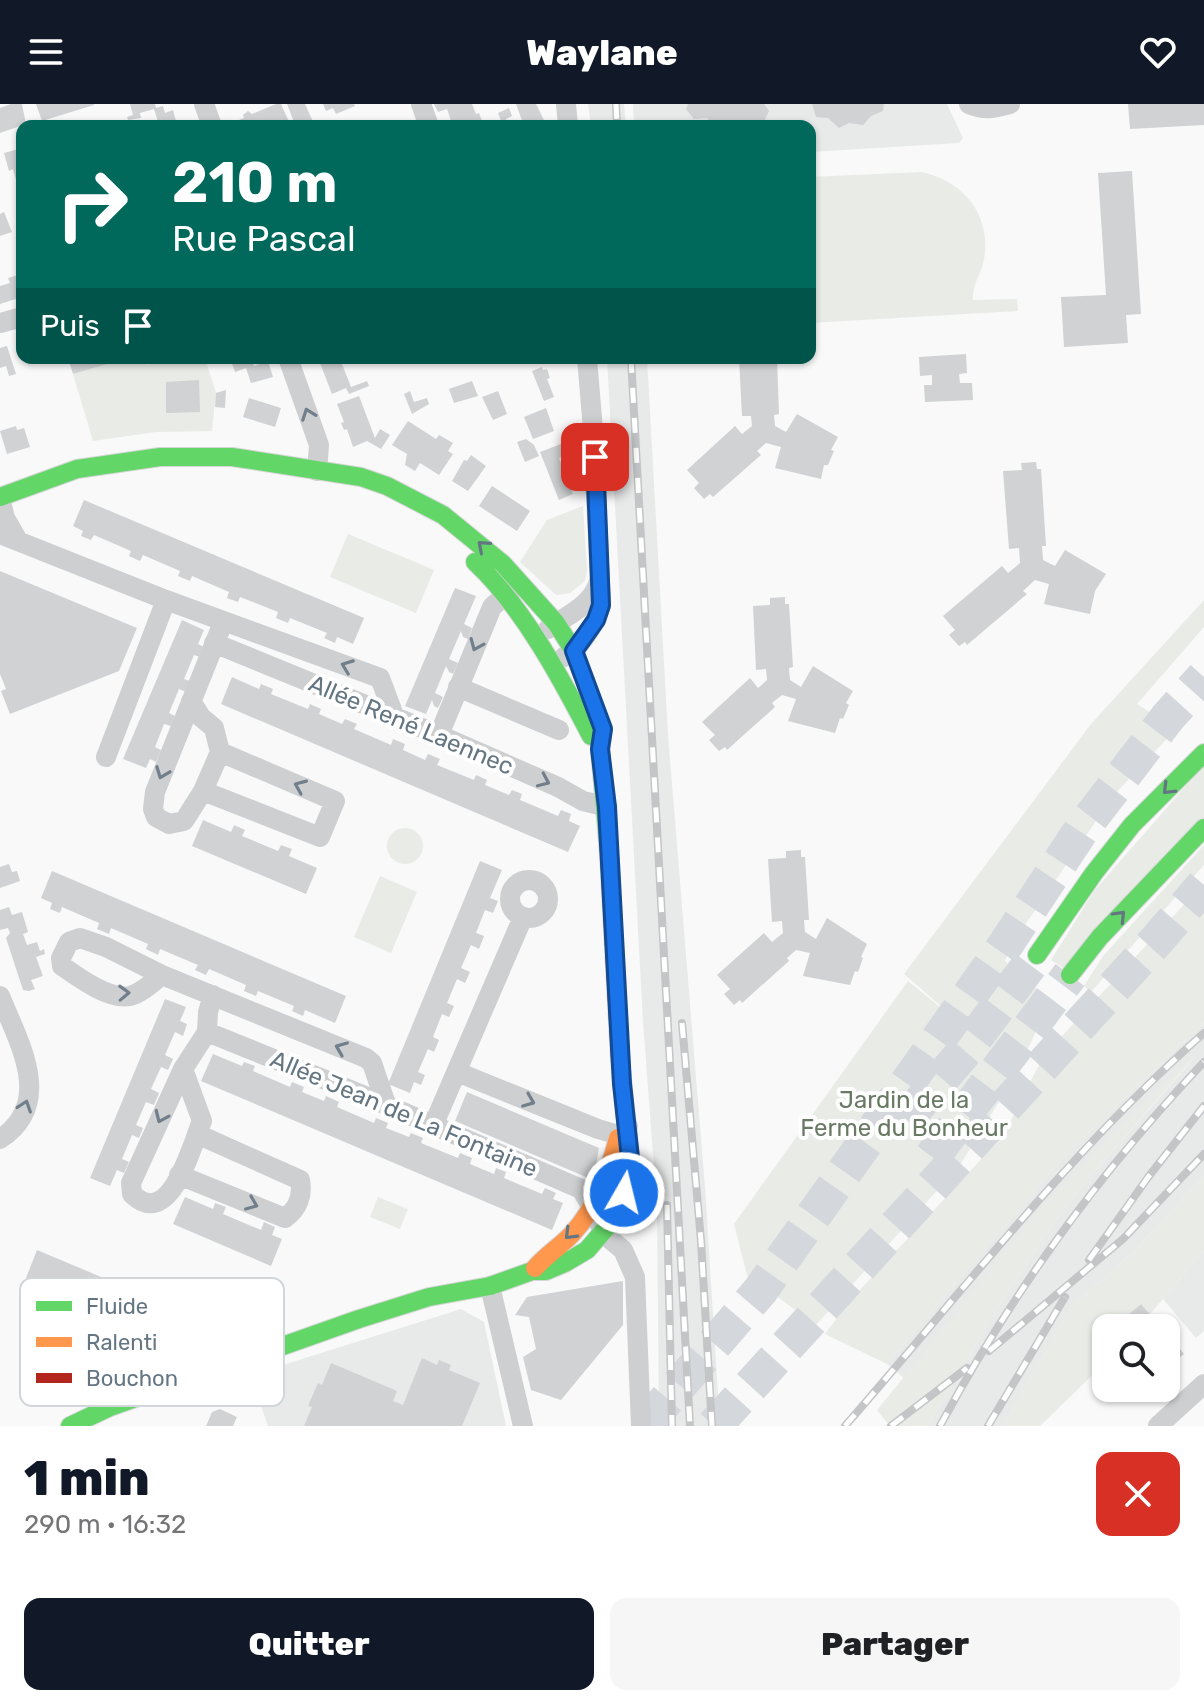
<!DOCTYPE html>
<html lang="fr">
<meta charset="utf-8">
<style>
:root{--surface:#fff;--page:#f6f6f6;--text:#202124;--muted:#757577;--accent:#111827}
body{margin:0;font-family:Rubik,sans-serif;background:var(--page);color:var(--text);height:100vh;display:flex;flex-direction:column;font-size:30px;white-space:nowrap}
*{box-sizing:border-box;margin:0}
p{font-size:26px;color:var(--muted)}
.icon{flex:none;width:44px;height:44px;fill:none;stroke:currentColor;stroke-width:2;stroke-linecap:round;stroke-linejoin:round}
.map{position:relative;height:1322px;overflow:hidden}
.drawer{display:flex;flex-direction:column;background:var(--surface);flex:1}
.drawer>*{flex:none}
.banner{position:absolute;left:16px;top:16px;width:800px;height:244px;border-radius:16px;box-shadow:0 2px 6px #0004;background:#00695c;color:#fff;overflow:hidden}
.buttons{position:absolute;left:1092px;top:1210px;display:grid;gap:16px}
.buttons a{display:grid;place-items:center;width:88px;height:88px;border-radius:16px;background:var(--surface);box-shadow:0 2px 6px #0004;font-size:40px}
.pin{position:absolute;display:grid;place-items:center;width:68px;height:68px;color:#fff;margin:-34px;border-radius:16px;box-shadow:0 4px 12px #0006}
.me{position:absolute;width:88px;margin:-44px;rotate:8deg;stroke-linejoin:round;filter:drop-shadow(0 0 6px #0008)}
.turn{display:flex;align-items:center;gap:28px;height:168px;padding:0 24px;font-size:36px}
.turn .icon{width:104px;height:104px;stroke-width:2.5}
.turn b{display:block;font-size:56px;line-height:68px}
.then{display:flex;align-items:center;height:76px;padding:0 24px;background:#0003;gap:16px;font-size:30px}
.round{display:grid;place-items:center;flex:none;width:84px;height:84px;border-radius:16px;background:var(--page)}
.overview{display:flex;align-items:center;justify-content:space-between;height:136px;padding:0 24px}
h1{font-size:48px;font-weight:800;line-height:60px;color:var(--accent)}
.cta{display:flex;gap:16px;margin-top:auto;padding:16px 24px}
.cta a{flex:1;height:92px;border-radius:16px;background:var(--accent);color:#fff;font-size:32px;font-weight:800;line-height:92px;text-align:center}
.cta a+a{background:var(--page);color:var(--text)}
header{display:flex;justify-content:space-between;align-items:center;height:104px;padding:0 24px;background:var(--accent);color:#fff;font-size:36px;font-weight:800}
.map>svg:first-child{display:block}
.built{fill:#e8e9e9}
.green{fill:#e8ebe6}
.building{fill:#d0d2d3}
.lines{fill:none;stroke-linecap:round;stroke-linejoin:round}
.highway-tunnel{stroke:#d4d8dc;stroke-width:36;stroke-dasharray:36 18;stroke-linecap:butt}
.fast-casing{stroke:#d5d6d7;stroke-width:20}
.slow-casing{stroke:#d5d6d7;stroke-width:20}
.jam-casing{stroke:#d5d6d7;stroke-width:20}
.street{stroke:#cecfd0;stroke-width:20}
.fast{stroke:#63d668;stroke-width:18}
.slow{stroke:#ff974d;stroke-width:18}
.jam{stroke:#b3261e;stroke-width:18}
.rail-casing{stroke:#c3c5c6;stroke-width:8}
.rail{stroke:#fff;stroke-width:5;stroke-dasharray:15;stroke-linecap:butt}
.oneway{stroke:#707f8b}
.oneway2{stroke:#657683}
.route-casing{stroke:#114b97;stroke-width:20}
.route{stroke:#1a73e8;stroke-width:14}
.labels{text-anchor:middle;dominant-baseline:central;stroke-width:8;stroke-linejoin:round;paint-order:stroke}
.street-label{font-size:24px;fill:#657683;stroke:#fff}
.park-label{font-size:24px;fill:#687a64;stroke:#fff}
.key{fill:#fff;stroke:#d1d6da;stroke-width:2}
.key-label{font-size:22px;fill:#657683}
</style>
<header><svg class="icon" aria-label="menu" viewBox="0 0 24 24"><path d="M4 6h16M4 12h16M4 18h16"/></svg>Waylane<svg class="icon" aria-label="heart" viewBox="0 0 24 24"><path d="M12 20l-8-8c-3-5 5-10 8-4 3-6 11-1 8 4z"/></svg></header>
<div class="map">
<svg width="1204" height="1322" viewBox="0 0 1204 1322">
<rect width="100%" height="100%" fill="#f9f9f9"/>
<path class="built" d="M588,0H624L626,22H591Z
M633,0H947L963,34L959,39L810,48V22H634Z
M607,254H647L668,631L705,1083L720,1322H659L657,1103L643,918Z
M1204,919V1072L1133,1148L1071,1203L1003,1322H928L998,1203L1052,1121L1082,1082L1195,953L1046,1099L904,1274L887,1260L1066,1050Z
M1204,1147V1227L1196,1234L1163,1195Z
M461,1205L484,1218L506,1322H268L252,1276L283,1261Z"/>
<path class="green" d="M921,68C963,76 992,112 984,155C981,171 972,180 973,196L1017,195L1018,207L810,219V73Z
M126,254H146L147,261L172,254H205L216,289L212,327L156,328L93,337L73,270Z
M583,402L587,466L585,477L570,489L556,491L520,458L547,416Z
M348,430L434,466L416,509L330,473Z
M1204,496V523L1137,600L1176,625L1113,692L1010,843L1005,857L1039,887L1046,905L1018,967L960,1061L816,1221L747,1171L734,1120L908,877L972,929L904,870L1091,620Z
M1204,661V714L1065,865L1051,856L1094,787Z
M387 742a18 18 0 1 1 36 0a18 18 0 1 1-36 0Z
M1204,741V761L1091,888L1084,882L1103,852Z
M380,772L417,788L391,849L354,833Z
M1204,779V919L1066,1050L887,1260L825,1230L848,1199L997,1038C1019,1009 1028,973 1051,944Z
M1193,950L1195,952L1082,1082L1052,1121L998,1203L928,1322H890L877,1306L1046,1099Z
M1204,1072V1147L1150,1210L1141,1200L1112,1224H1106V1229L1099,1236L1106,1244V1258L1040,1322H1003L1071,1203L1133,1148Z
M378,1093L408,1105L400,1125L370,1113Z"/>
<path class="building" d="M11,0H22L26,20L0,29V4Z
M36,0H94V1L42,17Z
M130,0H155L156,4L163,2L165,9L173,6L176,17L159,21L154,5L140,9L141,14L128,16L127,13L133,11Z
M276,0H281L289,18L279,22H239L236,17L244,14L243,11L248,7L252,10Z
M287,0H305L315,22H302L300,16L294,18Z
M323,0H354L355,2L336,10L333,4L326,7Z
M434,0H472L476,10L479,9L484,22H463L461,16L452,20L447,5L438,8Z
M516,0H536L547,22H524Z
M688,0H764L769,7L762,22H713L707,14L694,15L686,5Z
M812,0H884L883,7L871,12L863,21L849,19L839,24L828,14L816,13Z
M1128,0H1204V21L1130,25Z
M509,4L512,12L506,15L509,22H503L498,9Z
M22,44V82L18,83L13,65L9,67L4,49Z
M1132,67L1141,210L1126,211L1128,239L1064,243L1061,193L1106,191L1098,69Z
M4,108L12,128L0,132V110Z
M22,170V193L0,200V182L10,179L8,174Z
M7,242L16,270L9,272L6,262L0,264V244Z
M966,250L967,269L959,270L960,279H972L973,296L925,298L924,281H932V271L920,272L919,253Z
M68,254H123L124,255L73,270Z
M230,254H252L254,262L268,257L273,273L251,279L246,264L235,268Z
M318,254H350L351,257L342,260L351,283L367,277L369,282L349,290L346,284L332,290Z
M739,254H777L779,310L774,311L775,322L786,328L797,310L838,333L831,346L834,347L828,361H824L821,375L775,364L781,343L766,339L757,347L761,351L713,393L710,390L704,395L694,384L699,379L687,366L735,322L742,330L752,322L751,312H742Z
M542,263L543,266L547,265L550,274L547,275L554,293L544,297L532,267Z
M199,276L200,308L166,309V278Z
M472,277L478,292L454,299L449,285Z
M226,286L225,304L215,303L216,289Z
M410,287L414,298L427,294L429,300L412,310L404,290Z
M498,287L507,310L493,316L482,293Z
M359,292L375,334L380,325L390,331L381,345L367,337L353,343L347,325L344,326L341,319L344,318L337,300Z
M249,294L281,304L275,323L243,313Z
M546,304L554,327L533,335L524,313Z
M408,317L436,335L439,331L453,339L448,347L453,350L439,371L420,359L415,367L405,361L407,350L392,341Z
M16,322L17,326L24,324L30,343L7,350L0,327Z
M526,335L534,341L539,352L525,358L517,338Z
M561,340L566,352L559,354L573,390L559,396L540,348Z
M471,351L486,362L468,387L452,377L464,356L467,357Z
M1036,358L1037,365H1041L1046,442H1042L1043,456L1055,462L1065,446L1106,470L1095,487L1090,510L1044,500L1049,480L1035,476L1023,487L1027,490L967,541L965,538L959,542L949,531L955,526L943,512L1002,462L1008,469L1020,459L1019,444L1009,445L1003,367L1022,366L1021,359Z
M492,382L530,407L517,427L479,402Z
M84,396L364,514L353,540L337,533L335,539L324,534L327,529L290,514L288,519L276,514L278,508L240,493L238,498L227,494L229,488L192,472L190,477L178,472L180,467L143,451L140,457L129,452L131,447L94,431L91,436L81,432L83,427L73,422Z
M0,467L137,524L119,567L10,610L1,587L6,585L0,570Z
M455,484L476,492L464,520L472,524L468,535L463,533L461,527L449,555L458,559L453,570L449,568L446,562L435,589L443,593L438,604L434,602L432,596L426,610L405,602Z
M785,493V500H789L793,563L789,564L790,576L801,583L813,562L853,587L846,599L849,601L843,615L840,614L835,629L788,617L796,595L782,591L772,599L775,603L727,646L725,643L719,647L709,636L715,631L702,618L750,574L758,584L767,576L766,565L756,566L753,502L770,501V494Z
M182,516L204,526L198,540L204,543L200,553L194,551L184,575L190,577L186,588L179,585L169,609L175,612L171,622L164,620L155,643L161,646L156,658L150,655L146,664L123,655Z
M232,573L259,585L261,580L273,585L271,590L308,605L310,600L321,605L319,610L342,620L345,615L357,620L354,625L391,641L393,635L405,640L403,646L425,656L428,650L440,655L437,661L474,676L476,671L487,676L485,681L509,691L512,686L522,690L520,696L558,712L561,706L571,710L569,717L580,722L568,748L221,600Z
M203,716L231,728L234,721L245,726L242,732L278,747L281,741L292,745L289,752L317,764L306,790L192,742Z
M801,746V753H805L809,816H804L805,828L816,835L827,814L867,840L861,853L863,854L858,868L855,867L850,881L803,872L810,849L796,846L787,854L789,857L742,899L740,896L734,901L724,890L730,885L717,871L764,829L772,838L783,829L782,817L772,818L768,755L786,754V747Z
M480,757L502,766L490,794L498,797L493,809L485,806L476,829L484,832L479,845L471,841L461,864L470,868L465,879L457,875L447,899L454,902L449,913L442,910L433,933L439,936L434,948L428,945L418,968L425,971L421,981L414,978L410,989L388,980Z
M9,760L12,768L17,767L20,777L0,784V763Z
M52,767L346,892L335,919L305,906L303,912L292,907L294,902L258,887L256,892L244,887L246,881L209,865L206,871L195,866L198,861L160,845L158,851L146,845L148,840L111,824L109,830L97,825L99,819L62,803L60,809L50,805L52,799L41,794Z
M9,803L12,811L22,808L28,828L23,830L27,841L37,838L40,847L44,845L45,850L36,853L43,872L31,876L35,885L29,887L23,886L6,834L10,829L8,824L0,826V806Z
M165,895L186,903L180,917L187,920L183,932L175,928L165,951L173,955L168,966L161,963L151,985L159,989L154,1001L146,998L136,1021L143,1024L139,1034L132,1031L122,1055L129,1058L124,1069L117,1066L110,1082L90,1074Z
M213,950L242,962L244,958L255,962L253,967L290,983L292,978L304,983L302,988L324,997L326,992L339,998L337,1003L374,1019L376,1014L388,1019L386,1024L409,1033L411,1029L423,1034L421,1039L458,1054L460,1049L472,1054L470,1060L494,1070L496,1064L506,1068L504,1074L542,1090L545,1084L556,1089L553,1095L563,1099L552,1126L201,977Z
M467,988L599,1044L593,1076L455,1017Z
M185,1093L213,1105L215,1099L226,1103L223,1110L261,1126L264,1118L275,1123L272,1131L282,1135L271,1162L173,1120Z
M37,1146L220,1223L208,1250L179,1237L176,1243L165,1239L168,1233L130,1217L128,1223L117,1219L119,1213L96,1203L93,1209L83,1205L85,1198L47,1182L45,1189L34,1184L36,1178L26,1174Z
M623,1177V1221L561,1296L531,1286L523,1253L536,1245L529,1213L515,1211L527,1193Z
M1141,1200L1162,1224H1112Z
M1166,1228L1184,1250L1166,1265Z
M422,1254L437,1261L439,1256L451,1261L449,1266L480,1279L462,1322H304L312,1303L308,1302L318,1279L322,1281L331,1259L397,1287L393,1297L403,1301Z
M220,1305L237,1313L233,1322H206L212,1308Z"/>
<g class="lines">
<path class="highway-tunnel" d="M906,1015L965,947L1037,851
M932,1053L1070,871
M644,1322L760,1187L1006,840L1082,725L1168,613L1204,573
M714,1322L1157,836L1204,781"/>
<g class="fast-casing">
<path id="fast" d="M0,393L77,365L160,353H232L361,373L387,382L443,411L503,460L556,519L574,547L603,625L600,645L609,750
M475,458C523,503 561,574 591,632
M1037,851L1094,769L1132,721L1204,649
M1070,871L1100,833L1204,724
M70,1322L110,1303L359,1215L429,1193L490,1182L532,1167H546L565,1159L587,1146L613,1116L624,1089L627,1070"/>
</g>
<g class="slow-casing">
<path id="slow" d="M535,1164C546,1151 561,1142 572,1130C597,1103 609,1068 618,1034"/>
</g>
<g class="jam-casing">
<path id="jam" d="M609,750L620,955L630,1054L627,1070"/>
</g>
<path class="street" d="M204,0L212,22
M421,0L429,22
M566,0L568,22
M969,0C985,7 994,4 1010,0
M0,219L22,213
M288,254L319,341L317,367
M0,393L5,414L17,435
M0,430L166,496L380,574L395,614
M548,525C567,511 592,502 599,477
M214,539L439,631L558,683L583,697L607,703
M564,553C583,541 594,522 601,501L593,326L587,254
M458,583L559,626
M191,597L201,613L214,624L220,648L203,687L184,717L169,720L156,713L153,705L155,688L220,526
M439,631L492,503L514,483
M106,653L166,496
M203,687L320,733L335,697L220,648
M510 795a19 19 0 1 1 38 0a19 19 0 1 1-38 0Z
M162,871L106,843L80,834L69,838L61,854L62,862C79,874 109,896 130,892C142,889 153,878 162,871L366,954L372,959L386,1000
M0,892C19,939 55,999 0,1035
M207,928L375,996L581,1085L592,1103L604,1130L623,1146L635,1173L641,1322
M183,965L202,1017C191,1043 170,1127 132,1090L131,1079L183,965L207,928L208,908L213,891
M457,968L598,1025L619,1031L628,1022
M433,1022L523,813
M179,1071L285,1114C298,1105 303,1091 300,1076L197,1030
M490,1182L523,1322
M127,1296C103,1269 64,1267 37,1244C37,1229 41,1218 54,1212L176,1261L183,1276
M1158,1322L1204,1280"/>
<use href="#fast" class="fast"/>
<use href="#slow" class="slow"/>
<use href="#jam" class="jam"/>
<g class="rail-casing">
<path id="rail" d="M616,0L617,22
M631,254L690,1322
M682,919L701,1137L712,1322
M667,1101L672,1322
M1089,1156L1149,1072L1204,1002
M989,1247L1123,1135L1204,1050
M845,1322C962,1188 1070,1047 1204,929
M891,1322L967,1264
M940,1322C1011,1190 1101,1067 1204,958
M988,1322L1065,1193"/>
</g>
<use href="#rail" class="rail"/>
</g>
<defs><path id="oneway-chevron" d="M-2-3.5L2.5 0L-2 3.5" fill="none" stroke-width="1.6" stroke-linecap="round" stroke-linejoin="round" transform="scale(2)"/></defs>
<g class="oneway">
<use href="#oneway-chevron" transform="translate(308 310) rotate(-110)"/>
<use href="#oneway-chevron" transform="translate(476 541) rotate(113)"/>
<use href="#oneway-chevron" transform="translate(347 562) rotate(-159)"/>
<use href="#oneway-chevron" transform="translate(162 669) rotate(111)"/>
<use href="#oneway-chevron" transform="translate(544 677) rotate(24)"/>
<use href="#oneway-chevron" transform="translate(300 682) rotate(-157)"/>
<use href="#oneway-chevron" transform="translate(124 889) rotate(-2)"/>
<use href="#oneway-chevron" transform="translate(341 944) rotate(-158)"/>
<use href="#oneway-chevron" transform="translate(529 997) rotate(22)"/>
<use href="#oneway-chevron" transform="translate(25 1002) rotate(-71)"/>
<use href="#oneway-chevron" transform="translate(161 1013) rotate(114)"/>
<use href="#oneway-chevron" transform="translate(252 1100) rotate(22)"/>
</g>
<g class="oneway2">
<use href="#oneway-chevron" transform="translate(483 442) rotate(-139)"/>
<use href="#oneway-chevron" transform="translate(1168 685) rotate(135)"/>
<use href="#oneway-chevron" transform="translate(1120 812) rotate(-46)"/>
<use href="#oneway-chevron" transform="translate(570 1130) rotate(135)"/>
</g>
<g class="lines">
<g class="route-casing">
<path id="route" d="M595,353L601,501L596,516L574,547L603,625L600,645L607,703L622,980L630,1054L624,1089"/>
</g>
<use href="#route" class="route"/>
</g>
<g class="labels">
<g class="street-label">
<text transform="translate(411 621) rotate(23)">Allée René Laennec</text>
<text transform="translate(404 1010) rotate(23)">Allée Jean de La Fontaine</text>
</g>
<g class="park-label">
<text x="904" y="996">Jardin de la<tspan x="904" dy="28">Ferme du Bonheur</tspan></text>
</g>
</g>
<rect x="20" y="1174" width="264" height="128" rx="12" class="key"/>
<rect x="36" y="1197" width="36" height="10" fill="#63d668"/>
<rect x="36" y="1233" width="36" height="10" fill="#ff974d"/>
<rect x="36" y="1269" width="36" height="10" fill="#b3261e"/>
<g class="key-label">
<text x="86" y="1210">Fluide</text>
<text x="86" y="1246">Ralenti</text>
<text x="86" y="1282">Bouchon</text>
</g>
</svg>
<div class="buttons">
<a><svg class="icon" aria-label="search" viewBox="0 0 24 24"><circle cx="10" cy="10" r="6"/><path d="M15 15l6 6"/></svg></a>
</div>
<div class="pin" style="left:595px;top:353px;background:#d93025"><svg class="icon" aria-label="arrive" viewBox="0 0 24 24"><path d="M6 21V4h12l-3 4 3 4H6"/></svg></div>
<svg class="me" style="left:624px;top:1089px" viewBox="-20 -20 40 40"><circle r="17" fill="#1a73e8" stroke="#fff" stroke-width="3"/><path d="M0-11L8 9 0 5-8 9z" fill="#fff"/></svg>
<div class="banner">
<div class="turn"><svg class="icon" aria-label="right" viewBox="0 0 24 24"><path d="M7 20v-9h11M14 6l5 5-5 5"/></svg><div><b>210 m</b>Rue Pascal</div></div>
<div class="then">Puis<svg class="icon" aria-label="arrive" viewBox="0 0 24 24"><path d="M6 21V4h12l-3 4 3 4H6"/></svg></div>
</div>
</div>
<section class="drawer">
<div class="overview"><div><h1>1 min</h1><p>290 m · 16:32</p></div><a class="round" style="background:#d93025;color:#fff"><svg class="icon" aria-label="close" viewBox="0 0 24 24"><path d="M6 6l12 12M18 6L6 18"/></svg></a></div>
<div class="cta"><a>Quitter</a><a>Partager</a></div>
</section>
